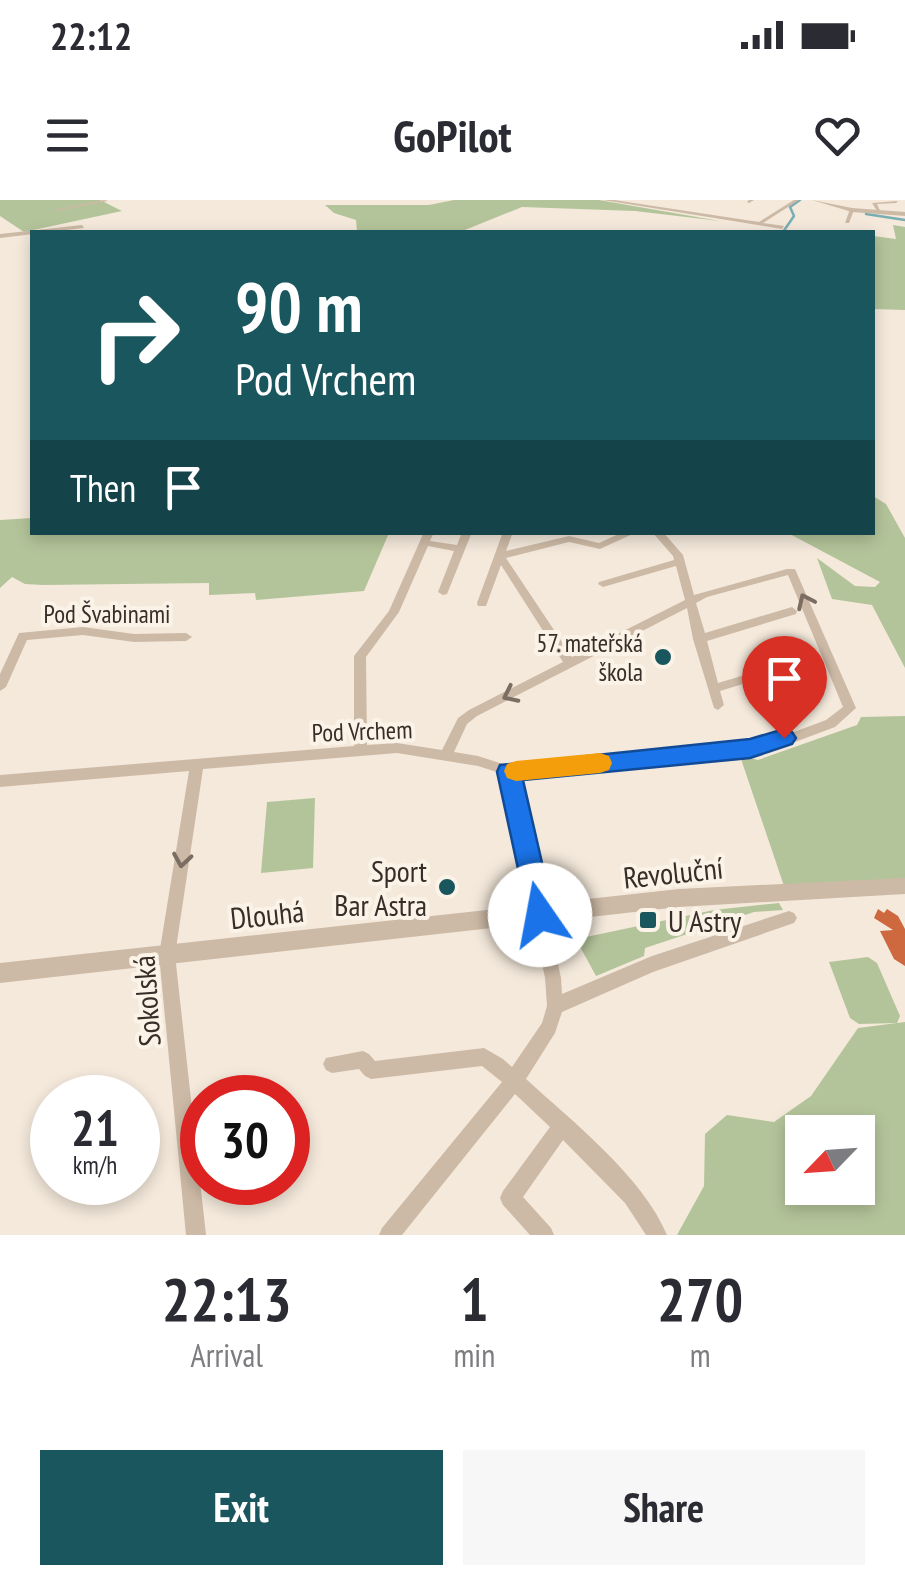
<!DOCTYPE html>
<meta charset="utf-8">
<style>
:root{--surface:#fff;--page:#f7f7f7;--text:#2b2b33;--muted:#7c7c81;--accent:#1a565d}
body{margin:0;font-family:"PT Sans Narrow",sans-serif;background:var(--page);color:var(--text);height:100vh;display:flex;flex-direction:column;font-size:38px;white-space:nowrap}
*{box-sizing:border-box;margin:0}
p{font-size:32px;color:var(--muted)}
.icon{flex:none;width:55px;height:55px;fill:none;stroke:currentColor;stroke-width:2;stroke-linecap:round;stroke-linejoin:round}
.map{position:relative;height:1035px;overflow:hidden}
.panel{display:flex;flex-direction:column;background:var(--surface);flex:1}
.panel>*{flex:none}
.hud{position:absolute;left:30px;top:30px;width:845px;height:305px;border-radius:0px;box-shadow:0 5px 15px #0003;background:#1a565d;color:#fff;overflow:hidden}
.needle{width:65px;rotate:245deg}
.fabs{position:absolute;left:785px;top:915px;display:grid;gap:20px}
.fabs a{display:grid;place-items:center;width:90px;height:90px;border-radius:0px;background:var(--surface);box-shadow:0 5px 15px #0003;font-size:50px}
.speed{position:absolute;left:30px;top:875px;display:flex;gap:20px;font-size:50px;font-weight:700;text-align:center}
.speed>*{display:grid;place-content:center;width:130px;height:130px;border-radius:50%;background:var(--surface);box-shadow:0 5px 15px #0003;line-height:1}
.speed small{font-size:25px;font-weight:400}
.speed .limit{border:15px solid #d22;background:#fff;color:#111}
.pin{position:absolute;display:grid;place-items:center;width:85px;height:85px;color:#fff;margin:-102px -42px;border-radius:50% 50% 50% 0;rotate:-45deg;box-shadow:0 0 10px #0007}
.pin .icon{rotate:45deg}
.me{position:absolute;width:110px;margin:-55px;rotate:348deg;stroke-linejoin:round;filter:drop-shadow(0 0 8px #0008)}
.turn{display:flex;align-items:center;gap:35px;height:210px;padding:0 40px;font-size:45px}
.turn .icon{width:130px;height:130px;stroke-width:2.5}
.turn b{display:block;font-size:70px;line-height:85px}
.then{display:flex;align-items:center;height:95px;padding:0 40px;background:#0003;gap:20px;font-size:38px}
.eta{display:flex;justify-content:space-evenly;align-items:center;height:170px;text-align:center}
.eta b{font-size:60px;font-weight:800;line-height:70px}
.button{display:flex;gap:20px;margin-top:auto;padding:20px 40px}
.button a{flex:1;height:115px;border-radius:0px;background:var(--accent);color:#fff;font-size:40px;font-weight:800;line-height:115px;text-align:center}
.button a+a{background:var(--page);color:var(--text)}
.status{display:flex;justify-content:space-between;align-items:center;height:70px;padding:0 50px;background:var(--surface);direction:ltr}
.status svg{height:28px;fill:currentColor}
header{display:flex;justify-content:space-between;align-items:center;height:130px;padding:0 40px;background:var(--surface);font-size:45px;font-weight:800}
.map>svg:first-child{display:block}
.green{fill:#b4c49a;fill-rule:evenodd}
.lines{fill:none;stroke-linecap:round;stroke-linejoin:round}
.stream{stroke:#78aeb3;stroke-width:2.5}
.building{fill:#ce683f}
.minor{fill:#cdbaa6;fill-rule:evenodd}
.tertiary{fill:#cdbaa6;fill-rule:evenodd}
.oneway{stroke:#7b6d61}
.route{fill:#1a73e8;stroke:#114b97;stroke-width:2.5}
.slow{fill:#f59e0b}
.poi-dot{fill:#1a565d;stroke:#fbf3e8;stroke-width:4}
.labels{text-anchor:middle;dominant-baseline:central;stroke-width:8;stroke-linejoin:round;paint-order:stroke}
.street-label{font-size:25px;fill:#382e28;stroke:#fbf3e8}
.poi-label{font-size:25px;fill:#382e28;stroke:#fbf3e8;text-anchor:end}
.near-poi-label{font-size:30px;fill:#382e28;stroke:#fbf3e8;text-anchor:end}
.near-street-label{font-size:30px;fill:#382e28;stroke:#fbf3e8}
</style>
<div class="status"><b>22:12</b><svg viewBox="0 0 49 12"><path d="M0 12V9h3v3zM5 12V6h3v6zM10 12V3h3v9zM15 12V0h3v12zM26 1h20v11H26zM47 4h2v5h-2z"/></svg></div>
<header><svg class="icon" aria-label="menu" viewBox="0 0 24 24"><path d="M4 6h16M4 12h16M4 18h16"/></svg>GoPilot<svg class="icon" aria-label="heart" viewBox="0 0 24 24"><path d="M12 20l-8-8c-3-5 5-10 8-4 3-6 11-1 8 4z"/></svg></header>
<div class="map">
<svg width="905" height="1035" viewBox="0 0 905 1035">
<rect width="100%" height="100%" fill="#f4e9db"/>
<path class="green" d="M0,0H100L122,11L24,32L0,16Z
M454,0H599L720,21L635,11L522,7L460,32H357L356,20L334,13L325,5H429Z
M893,25L905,27V110L873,109V36L896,39Z
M873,296L886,304L905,338V468L872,405L832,399L817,358L855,386L875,387L880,382L788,333L872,332Z
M32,318V332L389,333L364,391L256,400L255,393L209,395V383L43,385L25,384L12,377L0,388V320Z
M905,516V679L784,686L741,559L743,556L758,560L857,525L861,517Z
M315,598L313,668L261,673L267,602Z
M779,703L783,710L754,712L645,748L644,756L596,776L578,743L586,737L714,710Z
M868,757L877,763L900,816L897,823L859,824L850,818L829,762Z
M905,822V1035H677L704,986L705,934L727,915L774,922L811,896L858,828ZM802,932H858V988H802Z"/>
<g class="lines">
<path class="stream" d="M866,14L905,20
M783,32L794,16L790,7L800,0"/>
</g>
<path class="building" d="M878,709L884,713L887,709L898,716L905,729V766L894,759L880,731L893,730L874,718Z"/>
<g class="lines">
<path class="minor" d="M104,0L108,1L56,11L54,10Z
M603,0H614L759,22L794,0H799L763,23L784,26L782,29Z
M749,0H754L749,3L747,2Z
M898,1L896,3L877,4L881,13L879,14L872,3Z
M850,9L854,10L849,23H845Z
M82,25L84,28L0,38V34Z
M424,332H434L430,341L457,345L462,332H472L447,394L443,395L438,392L454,351L428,346L399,412L366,457L367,545L397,543L442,550L458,518L469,510L563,462L501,365L486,406H478L477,403L503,332H513L506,351L569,336L599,343L623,332H637L600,349L569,342L506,358L572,457L685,400L676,366L603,387L598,384L599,382L674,360L673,356L652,332H663L683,355L694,395L787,369H795L856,508L835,527L795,542L747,552L636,566L517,576L561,778L562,794L652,756L789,711L794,713L797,718L794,723L653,772L562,812L555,833L526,879C572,921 643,977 667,1035H646L625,1003L563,940L523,997L551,1028L554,1035H530L503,1005L500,998L503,991L550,927L515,894L402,1035H379L382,1028L502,882L482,866L371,879L365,876L359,869L332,873L326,870L323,864L326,858L363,851L369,854L375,861L484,848L503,859L512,867L542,823L547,806L545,778L503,574L478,566L397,553L203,569L175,755L206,1035H186L159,755L189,571L0,587V575L354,546V456L389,411ZM788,375L843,507L826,520L794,532L747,542L692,550L509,566L478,556L454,552L467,524L477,516L687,408L693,439L714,508L718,510L724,505L720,491L815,462L817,459L815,456L811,455L718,483L707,441L796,414L797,411L792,407L705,433L696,403L707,397Z
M83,427L134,434L186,433L192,437L186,441L134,442L83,435L27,440L6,487L0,491V474L19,433Z"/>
<path class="tertiary" d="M812,0L852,8L905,12V16L852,12Z
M905,678V694L679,707L0,783V763L679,689Z"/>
</g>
<defs><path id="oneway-chevron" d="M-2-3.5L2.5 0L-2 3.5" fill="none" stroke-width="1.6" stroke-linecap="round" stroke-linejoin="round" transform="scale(2.5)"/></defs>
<g class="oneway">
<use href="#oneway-chevron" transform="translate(805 401) rotate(-115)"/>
<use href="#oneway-chevron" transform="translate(510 495) rotate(154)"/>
<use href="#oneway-chevron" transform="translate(182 660) rotate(99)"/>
</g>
<path class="route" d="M784,529L792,532L796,538L792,544L750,558L523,580L554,715L550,724L540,728L530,724L497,572L500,565L750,539Z"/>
<path class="slow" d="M600,553L609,556L612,563L609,570L600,573L516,581L507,578L504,571L507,564L516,561Z"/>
<g class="poi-dot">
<circle cx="663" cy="457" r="10"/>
<circle cx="447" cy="687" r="10"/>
<rect x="638" y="710" width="20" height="20" rx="5"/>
</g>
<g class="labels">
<g class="street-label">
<text x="107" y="414">Pod Švabinami</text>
<text transform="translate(362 531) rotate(-2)">Pod Vrchem</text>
</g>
<g class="poi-label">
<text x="643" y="443">57. mateřská<tspan x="643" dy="29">škola</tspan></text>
</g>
<g class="near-poi-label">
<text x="427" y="670">Sport<tspan x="427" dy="34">Bar Astra</tspan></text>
<text x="668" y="720" text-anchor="start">U Astry</text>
</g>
<g class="near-street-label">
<text transform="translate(673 672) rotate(-6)">Revoluční</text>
<text transform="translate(267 714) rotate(-6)">Dlouhá</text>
<text transform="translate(146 801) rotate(-94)">Sokolská</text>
</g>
</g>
</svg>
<div class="fabs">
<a><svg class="needle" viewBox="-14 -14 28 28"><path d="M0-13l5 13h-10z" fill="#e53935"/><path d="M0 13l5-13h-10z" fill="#7c7c81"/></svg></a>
</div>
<div class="speed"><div>21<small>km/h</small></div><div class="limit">30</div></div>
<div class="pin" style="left:784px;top:538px;background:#d93025"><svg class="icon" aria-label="arrive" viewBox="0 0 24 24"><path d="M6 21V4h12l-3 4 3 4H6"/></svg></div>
<svg class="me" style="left:540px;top:715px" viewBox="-20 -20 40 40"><circle r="19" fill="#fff"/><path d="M0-13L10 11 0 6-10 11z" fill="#1a73e8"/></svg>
<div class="hud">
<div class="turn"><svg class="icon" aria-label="right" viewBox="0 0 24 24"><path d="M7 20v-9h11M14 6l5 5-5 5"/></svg><div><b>90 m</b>Pod Vrchem</div></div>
<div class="then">Then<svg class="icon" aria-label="arrive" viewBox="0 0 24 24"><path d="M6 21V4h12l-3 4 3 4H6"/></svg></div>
</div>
</div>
<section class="panel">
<div class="eta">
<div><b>22:13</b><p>Arrival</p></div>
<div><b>1</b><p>min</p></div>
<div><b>270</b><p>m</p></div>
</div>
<div class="button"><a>Exit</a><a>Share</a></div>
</section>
